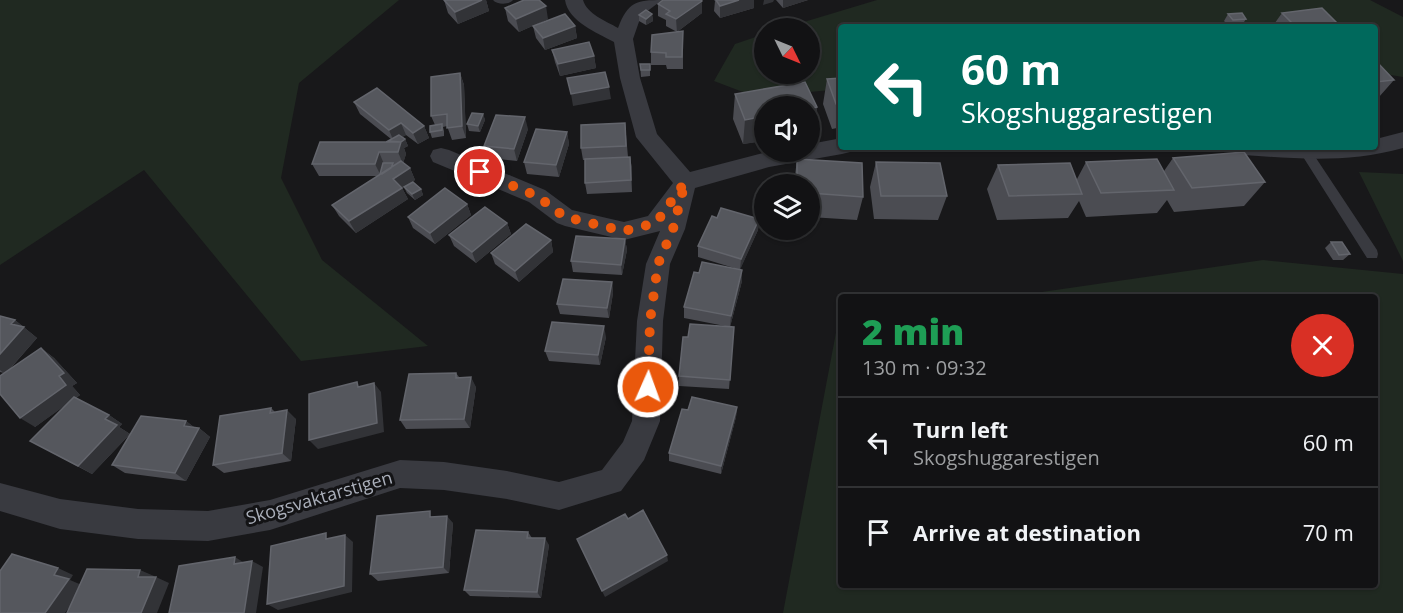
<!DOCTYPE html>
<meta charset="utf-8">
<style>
:root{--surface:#121214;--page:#1f2022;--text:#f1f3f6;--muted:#9c9ea0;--line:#313234}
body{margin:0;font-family:"Open Sans",sans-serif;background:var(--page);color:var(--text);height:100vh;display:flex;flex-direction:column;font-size:22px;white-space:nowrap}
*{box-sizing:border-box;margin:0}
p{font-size:20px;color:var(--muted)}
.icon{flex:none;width:33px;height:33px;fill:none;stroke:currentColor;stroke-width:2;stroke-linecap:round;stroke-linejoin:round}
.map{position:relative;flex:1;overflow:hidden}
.sheet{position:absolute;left:838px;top:294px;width:540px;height:294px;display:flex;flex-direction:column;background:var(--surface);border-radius:6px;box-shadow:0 2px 4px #0004,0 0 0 2px var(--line)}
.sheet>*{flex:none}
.guide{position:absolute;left:838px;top:24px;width:540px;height:126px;border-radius:6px;box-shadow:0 2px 4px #0004,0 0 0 2px var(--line);background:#00695c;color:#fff;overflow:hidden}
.needle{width:39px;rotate:133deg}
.fabs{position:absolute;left:754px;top:18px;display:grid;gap:12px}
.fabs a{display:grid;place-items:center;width:66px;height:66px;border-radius:50%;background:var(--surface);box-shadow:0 2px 4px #0004,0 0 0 2px var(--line);font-size:30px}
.pin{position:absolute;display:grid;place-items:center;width:51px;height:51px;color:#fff;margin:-26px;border:3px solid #fff;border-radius:50%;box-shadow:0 2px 6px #0007}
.me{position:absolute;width:66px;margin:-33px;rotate:2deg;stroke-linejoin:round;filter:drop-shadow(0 0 4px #0008)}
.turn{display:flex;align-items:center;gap:21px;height:126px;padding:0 24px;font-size:27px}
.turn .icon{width:78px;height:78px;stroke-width:2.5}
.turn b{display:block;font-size:42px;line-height:51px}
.round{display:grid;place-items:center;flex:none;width:63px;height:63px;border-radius:32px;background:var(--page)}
.summary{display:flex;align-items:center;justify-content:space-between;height:102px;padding:0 24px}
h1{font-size:36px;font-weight:800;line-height:45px;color:#1e9e55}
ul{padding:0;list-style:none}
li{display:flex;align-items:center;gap:18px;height:90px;padding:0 24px;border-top:2px solid var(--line)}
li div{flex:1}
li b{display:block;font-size:22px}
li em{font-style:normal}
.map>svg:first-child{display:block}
.green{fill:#202921}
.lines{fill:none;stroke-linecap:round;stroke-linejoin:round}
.service{fill:#393a40;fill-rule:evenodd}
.minor{fill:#393a40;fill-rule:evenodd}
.wall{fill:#4b4c52}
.shaded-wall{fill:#323337}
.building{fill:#55575d;stroke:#63656c;stroke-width:1.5}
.route{stroke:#ea580c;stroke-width:10;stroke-dasharray:0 18}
.labels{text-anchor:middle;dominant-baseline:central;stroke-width:6;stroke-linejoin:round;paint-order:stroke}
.street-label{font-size:18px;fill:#aaafba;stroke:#131315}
</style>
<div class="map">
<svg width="1403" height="613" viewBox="0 0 1403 613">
<rect width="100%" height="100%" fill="#18181a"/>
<path class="green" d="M0,0H399L299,83L281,178L322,260L428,346L301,361L144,170L0,265Z
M877,0H1370L1403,17V77L1379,73L1376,70V27H1325L1317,20L1271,27H842L841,89L756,97L714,81L735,44L765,34V74H810V28H784Z
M1359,172L1403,174V261Z
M1263,260L1403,274V613H783L838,322L841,321L842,585H1376V297H1007Z"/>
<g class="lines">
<path class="service" d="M493,0H513C509,5 497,5 493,0Z
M1306,148L1310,149L1377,250L1378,254L1377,258H1367L1300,152Z"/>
<path class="minor" d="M565,0H583C587,14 606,21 618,28C628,2 636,0 662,0L641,16L633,39L640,78L657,134L690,172L767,152H810V144L842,138V147H852L850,152L842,154L769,167L695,188L685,229L670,264L663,321L660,421L644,460L621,491L559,510L507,499L444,490L400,488L270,530L208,541L138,539L60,529L0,511V483L60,499L138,509L208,511L270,500L400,460L444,462L507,471L559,482L602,470L623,442L632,421L637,321L646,264L660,231L624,240L565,226L557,223L529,202L433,162L430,156L433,150L441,148L449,150L545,190L572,210L624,222L648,216L673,183L636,137L620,78L614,42C597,33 568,21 565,0Z
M1403,132V148C1350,163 1298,159 1244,155L1236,153L1233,147H1376V139Z"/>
</g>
<path class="wall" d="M443,0H486L489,11L458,24L448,13L444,0Z
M714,0H754V8L720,18L714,11L715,1Z
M776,0H808L783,8Z
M658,4L702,13L677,32L666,26V20L658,16Z
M505,8L548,19L519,32L508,21Z
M1282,13L1341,27H1272Z
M652,14L653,21L646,25L639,21V15Z
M1228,14L1246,19L1242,25L1229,26L1224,21Z
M533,26H575L577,38L545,50L536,38Z
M683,44V69H667L666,65H651V52Z
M552,50L594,56L596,68L560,76L555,62Z
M1376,61L1394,80L1379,97H1376Z
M640,64H650V76L641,77Z
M460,73L464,85L466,138L452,140L447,126L443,127L444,131V136L432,138L430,132L435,125L431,116Z
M842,78V127L832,129L823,104L827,79Z
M735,94L817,107L813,132L743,144L733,119Z
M354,102L424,126L429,138L418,144L406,135L402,137L405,139L408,146L404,148L406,154L403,163L410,168L415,180L402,188L408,199L356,233L339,216L332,205L378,176H319L312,164L388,142L391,139L360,114Z
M483,114L485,120L480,132L469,131L467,124Z
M625,123L628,157H630L632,169V192L587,194L585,183V160H583L581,148Z
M528,129L517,161L488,158L484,146Z
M567,132L569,144L559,177L527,174L524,162Z
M1173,158L1265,182L1244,206L1174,212L1167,200L1157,213L1086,217L1079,201L1068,218L997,220L987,189L998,165L1077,179L1086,162L1164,171Z
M797,159L863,197L857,220L810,217V184H794Z
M876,162L947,196L938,220L874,219L870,187Z
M404,187L421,189L423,195L415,200L407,193Z
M467,204L471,215L435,244L413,228L408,217Z
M717,218L759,219L758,230L740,269L742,270V281L730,327L684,318V307L699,273L734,268L698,257V246Z
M507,223L511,234L476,263L454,246L449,235Z
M625,239L627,250L622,275L573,272L571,261Z
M551,240L553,252L519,282L495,264L491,253Z
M1331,242L1350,254L1343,260H1333L1325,248Z
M612,282L613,293L609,318L560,314L557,304Z
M0,316L15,320L37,338L9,370L41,348L54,358L77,383L72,386L80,395L76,398L109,415L122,424L119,427L130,434L92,474L30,441L68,403L35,427L4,373L0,372Z
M734,328L729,389L679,386V376L688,337Z
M606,337L600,365L549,361L545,351Z
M456,373L459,377L476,387L470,428L406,429L400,420Z
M737,407L736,417L721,474L669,461V453Z
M271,408L275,412L296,419L291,461L224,473L213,465Z
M186,421L195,428H199L210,437L186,481L125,473L112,465Z
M435,517L453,523L449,573L378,581L370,574Z
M528,532L532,538L549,545L541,598L470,596L464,590Z"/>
<path class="shaded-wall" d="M482,0H486L489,11L458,24L455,12Z
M739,0H754V8L720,18V6Z
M764,0H774L773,2L763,5Z
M783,0H808L783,8Z
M702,1V13L677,32L676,19Z
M546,6L548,19L519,32L516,19Z
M652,14L653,21L646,25V19Z
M575,26L577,38L545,50L543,38Z
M594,56L596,68L560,76L558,64Z
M460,73L464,85L466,138L462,126Z
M609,87L611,99L573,106L571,94Z
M817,107L813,132L810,133V109Z
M483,114L485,120L480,132L478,126Z
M765,116V141L743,144L745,120Z
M525,117L528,129L517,161L514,149Z
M401,123L406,135L394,142L389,130Z
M424,126L429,138L418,144L413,133Z
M567,132L569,144L559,177L556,165Z
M405,139L408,146L404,148L406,154L403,164L398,152H397L394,146Z
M379,152L384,164L380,174L381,176L375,164Z
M630,157L632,169V192L631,180Z
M410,168L415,180L402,188L408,199L356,233L349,221L393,179Z
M421,189L423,195L415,200L412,194Z
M467,204L471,215L435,244L430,233Z
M759,219L758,230L740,270L741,259Z
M507,223L511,234L476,263L472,252Z
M625,239L627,250L622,275L621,265Z
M551,240L553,252L519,282L515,271Z
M742,270V281L730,327L731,316Z
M612,282L613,293L609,318L607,308Z
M15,320L37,338L5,374L0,370V354L11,324Z
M604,326L606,337L600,365L598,355Z
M41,348L54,358L77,383L72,386L80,395L35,427L20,418Z
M471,377L476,387L470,428L464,419Z
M374,383L381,392L384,432L318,449L309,440Z
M737,407L736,417L721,474V466Z
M287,410L296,419L291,461L282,453Z
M109,415L122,424L119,427L130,434L92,474L78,466L105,419Z
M186,421L198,430L199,428L210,437L186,481L175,473L184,426Z
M447,516L453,523L449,573L443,567Z
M345,535L353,542L352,592L278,610L267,604Z
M545,538L549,545L541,598L537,592Z
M667,555L668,561L605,597L602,591Z
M235,557L246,564H234Z
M252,561L263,567L256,613H244Z
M58,568L73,575L70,580L84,586L65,613H45L54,575Z
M140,570L154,576L151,583L138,577Z
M156,577L169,583L157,613H141Z"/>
<path class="building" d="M444,0H482L455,12Z
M524,0H539L546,6L516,19L505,8Z
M663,0H701L702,1L676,19L666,14L670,11L658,4Z
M716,0H739L720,6Z
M1322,8L1341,27H1296L1282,13Z
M646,10L652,14L646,19L639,15Z
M1242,13L1246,19L1233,20L1228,14Z
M565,14L575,26L543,38L533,26Z
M683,31L682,57H666V53L651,52L652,35Z
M589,42L594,56L558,64L552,50Z
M1376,61L1394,80L1376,82Z
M640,64H650V70H641Z
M605,72L609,87L571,94L567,78Z
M460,73L462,126L447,128V114L431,116V77Z
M842,78V103L836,104L827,79Z
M805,82L817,107L810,109V106H765V116L745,120L735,94Z
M377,88L424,126L413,133L401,123L389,130L354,102Z
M472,113L483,114L478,126L467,124Z
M496,115L525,117L514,149L484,146Z
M625,123L626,146L581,148V125Z
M442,124V130L430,132V126Z
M536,129L567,132L556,165L524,162Z
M399,135L405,139L401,142L388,141Z
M320,142H401L398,152H379L375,164H312Z
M1244,152L1265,182L1192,188L1173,158Z
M630,157L631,180L585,183V159Z
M797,159L862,163L863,197L810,193V184H797Z
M1157,159L1174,190L1101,193L1086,162Z
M401,161L410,168L393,179L402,188L349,221L332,205Z
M876,162L940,163L947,196H881Z
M383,163H393L391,168L382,174H380Z
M1070,163L1082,194L1009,196L998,165Z
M413,182L421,189L412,194L404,187Z
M445,188L467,204L430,233L408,217Z
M485,207L507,223L472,252L449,235Z
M721,208L759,219L741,259L698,246L712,216L717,218Z
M526,224L551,240L515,271L491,253Z
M576,236L625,239L621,265L571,261Z
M1331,242H1342L1350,254L1339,255Z
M702,262L742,270L731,316L684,307L694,272L699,273Z
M563,279L612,282L607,308L557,304Z
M0,316L15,320L11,324L24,327L0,354Z
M552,322L604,326L598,355L545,351Z
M690,324L734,327L730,380L679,376L683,337H688Z
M41,348L64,373L59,376L66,385L20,418L0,394V376Z
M456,373V378L471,377L464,419L400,420L409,374Z
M357,382L358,387L374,383L377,423L309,440V394Z
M74,397L109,415L105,419L117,425L78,466L30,441Z
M692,397L737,407L721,466L669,453L682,409L688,410Z
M271,408L270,413L287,410L282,453L213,465L220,416Z
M141,416L186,421L184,426L199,428L175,473L112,465Z
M643,510L667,555L602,591L577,539L625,514L628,519Z
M430,511V517L447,516L443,567L370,574L377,516Z
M476,530L528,532L527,538H545L537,592L464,590Z
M326,533V539L345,535L344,586L267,604L271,546Z
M12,554L58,568L54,575L69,579L45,613H0V571Z
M235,557L234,564L252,561L244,613H169L179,566Z
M87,569L140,570L138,577H156L141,613H67Z"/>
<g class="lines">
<path class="route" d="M480,172L537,196L565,217L624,231L656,223L685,182L673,229L658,264L650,321L648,387"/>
</g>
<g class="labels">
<g class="street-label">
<text transform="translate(319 497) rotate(-16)">Skogsvaktarstigen</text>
</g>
</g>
</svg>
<div class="fabs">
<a><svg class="needle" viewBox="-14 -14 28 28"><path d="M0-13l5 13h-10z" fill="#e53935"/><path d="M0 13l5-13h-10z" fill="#9c9ea0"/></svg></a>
<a><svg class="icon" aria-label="sound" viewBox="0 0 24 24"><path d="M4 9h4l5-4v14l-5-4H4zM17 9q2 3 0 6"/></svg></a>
<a><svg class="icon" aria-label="layers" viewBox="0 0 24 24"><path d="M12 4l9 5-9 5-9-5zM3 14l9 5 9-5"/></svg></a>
</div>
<div class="pin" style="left:480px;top:172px;background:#d93025"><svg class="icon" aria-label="arrive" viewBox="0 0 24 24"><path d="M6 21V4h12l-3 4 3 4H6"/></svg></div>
<svg class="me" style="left:648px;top:387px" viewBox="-20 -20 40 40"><circle r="17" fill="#ea580c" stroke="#fff" stroke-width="3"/><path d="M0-11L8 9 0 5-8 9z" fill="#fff"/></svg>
<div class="guide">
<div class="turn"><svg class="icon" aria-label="left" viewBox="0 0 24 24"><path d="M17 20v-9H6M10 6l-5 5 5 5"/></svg><div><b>60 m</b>Skogshuggarestigen</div></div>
</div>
<section class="sheet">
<div class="summary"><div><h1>2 min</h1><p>130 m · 09:32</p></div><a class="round" style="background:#d93025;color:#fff"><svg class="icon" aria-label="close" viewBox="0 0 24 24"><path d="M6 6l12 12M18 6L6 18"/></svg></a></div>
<ul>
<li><svg class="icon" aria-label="left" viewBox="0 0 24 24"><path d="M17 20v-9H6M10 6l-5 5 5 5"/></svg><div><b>Turn left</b><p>Skogshuggarestigen</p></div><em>60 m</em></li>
<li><svg class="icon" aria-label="arrive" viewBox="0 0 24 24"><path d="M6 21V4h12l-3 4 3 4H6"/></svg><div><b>Arrive at destination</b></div><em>70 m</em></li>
</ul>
</section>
</div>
